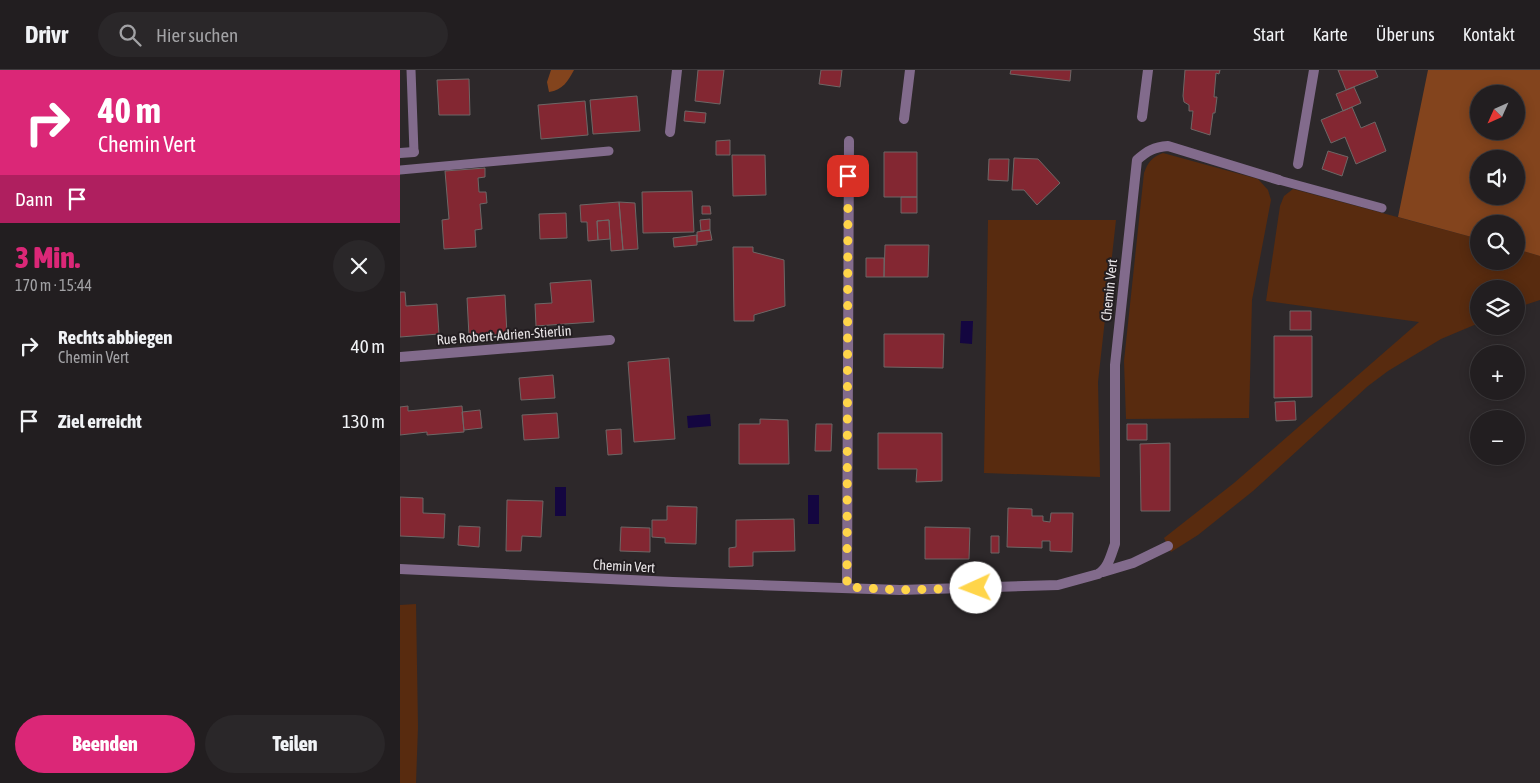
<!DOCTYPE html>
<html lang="de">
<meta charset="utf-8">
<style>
:root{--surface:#221e20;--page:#2a2729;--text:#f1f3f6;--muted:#a2a2a5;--line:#3f3c3e;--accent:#db2777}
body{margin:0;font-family:"Asap Condensed",sans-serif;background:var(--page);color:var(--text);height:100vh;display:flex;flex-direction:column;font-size:19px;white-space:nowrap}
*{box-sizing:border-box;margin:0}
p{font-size:16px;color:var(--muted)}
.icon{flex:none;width:28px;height:28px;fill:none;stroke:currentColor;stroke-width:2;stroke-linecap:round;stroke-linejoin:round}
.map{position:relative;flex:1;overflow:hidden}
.sheet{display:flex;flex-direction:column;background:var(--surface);width:400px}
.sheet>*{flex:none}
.hud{background:#db2777;color:#fff;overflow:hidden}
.needle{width:32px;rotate:225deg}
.controls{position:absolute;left:1070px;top:15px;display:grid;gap:10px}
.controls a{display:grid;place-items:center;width:55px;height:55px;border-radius:50%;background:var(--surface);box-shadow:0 2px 12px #0003,0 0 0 1px var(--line);font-size:25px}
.pin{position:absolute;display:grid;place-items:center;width:42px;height:42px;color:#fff;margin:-21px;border-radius:10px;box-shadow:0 2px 8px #0006}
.me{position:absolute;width:55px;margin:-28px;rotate:268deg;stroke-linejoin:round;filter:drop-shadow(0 0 4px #0008)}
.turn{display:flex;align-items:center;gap:18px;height:105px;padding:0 15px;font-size:22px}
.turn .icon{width:65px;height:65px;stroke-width:2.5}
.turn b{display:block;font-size:35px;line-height:42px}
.then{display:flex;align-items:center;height:48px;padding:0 15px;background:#0003;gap:10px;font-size:19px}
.round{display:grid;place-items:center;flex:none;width:52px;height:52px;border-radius:26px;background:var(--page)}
.headline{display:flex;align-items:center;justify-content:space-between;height:85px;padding:0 15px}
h1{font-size:30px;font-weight:800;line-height:38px;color:var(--accent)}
.action{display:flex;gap:10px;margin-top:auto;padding:10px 15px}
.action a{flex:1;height:58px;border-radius:30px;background:var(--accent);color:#fff;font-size:20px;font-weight:800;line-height:58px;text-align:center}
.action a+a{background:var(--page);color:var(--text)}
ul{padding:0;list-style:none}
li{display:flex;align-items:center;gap:15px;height:75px;padding:0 15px}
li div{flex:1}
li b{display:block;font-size:19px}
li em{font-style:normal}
header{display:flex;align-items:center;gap:30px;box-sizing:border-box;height:70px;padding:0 25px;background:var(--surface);border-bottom:1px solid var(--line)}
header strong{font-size:24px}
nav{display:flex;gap:28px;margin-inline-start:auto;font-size:18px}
.search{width:350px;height:45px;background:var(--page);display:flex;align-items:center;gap:12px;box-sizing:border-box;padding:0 18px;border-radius:28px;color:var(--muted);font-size:19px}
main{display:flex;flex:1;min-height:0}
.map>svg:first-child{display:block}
.green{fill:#582b0f}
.forest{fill:#83441d;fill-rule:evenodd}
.water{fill:#140640}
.building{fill:#832732;stroke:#6d6766}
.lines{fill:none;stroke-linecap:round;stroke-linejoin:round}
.lane{stroke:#826b8c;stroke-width:9}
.street{stroke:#826b8c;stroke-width:10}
.route{stroke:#ffd54a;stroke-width:9;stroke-dasharray:0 16.2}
.labels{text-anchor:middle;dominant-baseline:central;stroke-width:4;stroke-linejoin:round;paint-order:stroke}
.street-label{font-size:14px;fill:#e9e5e7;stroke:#231e21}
</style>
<header>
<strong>Drivr</strong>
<div class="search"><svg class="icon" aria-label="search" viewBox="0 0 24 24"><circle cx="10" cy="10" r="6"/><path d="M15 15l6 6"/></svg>Hier suchen</div>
<nav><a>Start</a><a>Karte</a><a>Über uns</a><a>Kontakt</a></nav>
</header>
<main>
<section class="sheet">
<div class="hud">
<div class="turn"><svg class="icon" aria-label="right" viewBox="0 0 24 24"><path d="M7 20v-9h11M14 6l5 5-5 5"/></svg><div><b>40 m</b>Chemin Vert</div></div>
<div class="then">Dann<svg class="icon" aria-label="arrive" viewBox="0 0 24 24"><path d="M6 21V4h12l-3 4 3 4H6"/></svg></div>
</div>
<div class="headline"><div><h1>3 Min.</h1><p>170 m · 15:44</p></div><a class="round"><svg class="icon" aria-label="close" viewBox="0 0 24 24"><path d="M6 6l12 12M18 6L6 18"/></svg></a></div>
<ul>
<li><svg class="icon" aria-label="right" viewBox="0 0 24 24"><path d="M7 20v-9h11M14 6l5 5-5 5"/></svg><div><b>Rechts abbiegen</b><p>Chemin Vert</p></div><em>40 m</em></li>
<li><svg class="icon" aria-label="arrive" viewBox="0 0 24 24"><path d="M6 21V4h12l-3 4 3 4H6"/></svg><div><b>Ziel erreicht</b></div><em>130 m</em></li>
</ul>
<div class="action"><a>Beenden</a><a>Teilen</a></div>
</section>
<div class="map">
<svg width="1140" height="713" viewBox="0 0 1140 713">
<rect width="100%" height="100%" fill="#2d282a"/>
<path class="green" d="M763,83L858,109L868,120L871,130L852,230L849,348L726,349L724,291L744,103C748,92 752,87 763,83Z
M893,119L1079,169V191H1116V179L1140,186V230L1116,238V219H1079V253L1041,269L988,301L968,316L853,421L798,465L771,482L764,468L834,413L1019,252L866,231L880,136L884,126Z
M588,150H716L698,312L700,407L584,403Z
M16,534L18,657L16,713H0V535Z"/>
<path class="forest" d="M151,0H174C168,11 163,20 149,22L147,12Z
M1028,0H1140V186L1116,179V154H1079V169L998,147ZM1079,24H1116V61H1079ZM1079,89H1116V126H1079Z"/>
<path class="water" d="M561,251H573L572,274L560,273Z
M310,344L311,356L288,358L287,346Z
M155,417H166V446H155Z
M408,425H419V454H408Z"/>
<path class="building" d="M298,0H324L320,34L295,31Z
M421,0H442L440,17L419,14Z
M611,0H671L670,11L610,4Z
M785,0H820L819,4L816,3L814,27H817L815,43H813L810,65L791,59L793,41H789V35L784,32L783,26Z
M938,0H975L978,7L946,20Z
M69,9L70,45H39L37,10Z
M954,17L961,33L943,41L936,24Z
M237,26L240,61L193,64L190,30Z
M185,31L188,65L141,69L138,35Z
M952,37L961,58L975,52L986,81L956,94L945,67L931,73L921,50Z
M285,41L306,43L305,53L284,51Z
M330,70V85H316V71Z
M928,81L948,87L942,106L922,99Z
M484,82H517V127H484Z
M332,85H365L366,125L333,126Z
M614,88L638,89L660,113L637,135L624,120H612Z
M589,89H609L608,111L588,110Z
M85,98V107L78,108L79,122H86L87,133L80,134L82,159L75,160L76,177L44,179L42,150L49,149L45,101Z
M292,121L294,162L243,163L242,122Z
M501,127H517V143H501Z
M219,132L223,180L211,181L209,150L197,151L198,170L188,171L187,152H181L180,135Z
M219,132L235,133L238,179L223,180Z
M302,136H310L311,144H302Z
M166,143L167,168L140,169L139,144Z
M310,149V160L301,161L300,150Z
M209,150L210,169L198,170L197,151Z
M310,160L312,170L297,172V162Z
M297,165V175L274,177L273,168Z
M485,175H529L528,207H484Z
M333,177H353V182L384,190L385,236L354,245V251H334Z
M466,188H484V207H466Z
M191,210L194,252L136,256L135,234L152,233L150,213Z
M0,222H5L6,236L37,234L39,264L0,267Z
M105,225L107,264L69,266L67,228Z
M890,241H911V260H890Z
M484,264H544L543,298L484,297Z
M874,266H912V327L874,328Z
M269,288L275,369L234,372L228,292Z
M153,305L155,328L121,330L119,308Z
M895,331L896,350L876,351L875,332Z
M8,336V341L62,336L64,362L27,365V362L0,365V337Z
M80,340L82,358L64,360L62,342Z
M157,343L159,368L124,370L122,345Z
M360,349L388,350L389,394H339V354H360Z
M416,354H432L431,381H415Z
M727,354H747V370H727Z
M221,359L222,384L208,385L206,360Z
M478,363H542V411L516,412L517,399H478Z
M770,373V441H741L740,374Z
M0,427L23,428V443L45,444L44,468L0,466Z
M107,430L143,431L141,467L122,466L121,481H106Z
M267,436L297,437L296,474L265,473V468L252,467V450H267Z
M608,438L632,439V446H643V451L650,452L651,443H673L672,482L650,481V471H642V478L607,477Z
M394,449L395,481L353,482V496L329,497V478L336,477V450Z
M59,456L80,457L79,477L58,475Z
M221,457L250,458V482L220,481Z
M525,457L570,458L569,489H525Z
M591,466H599V483H591Z"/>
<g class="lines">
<path class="lane" d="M11,0L14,82
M0,100L209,81
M879,110L982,138"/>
<path class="street" d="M742,47L748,0
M504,49L510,0
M270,62L277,0
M0,83L14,82
M898,94L914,0
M0,287L210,270
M0,499L273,512L500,520L658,515L698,504C708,499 711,485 715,474V295L737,90C747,81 754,77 768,76L879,110
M703,502L733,493L768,476
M447,517L449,71"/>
</g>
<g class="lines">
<path class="route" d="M448,106L447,517L500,520L576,518"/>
</g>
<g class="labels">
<g class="street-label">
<text transform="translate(709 220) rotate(-84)">Chemin Vert</text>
<text transform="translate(104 265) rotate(-4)">Rue Robert-Adrien-Stierlin</text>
<text transform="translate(224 496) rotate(3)">Chemin Vert</text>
</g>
</g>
</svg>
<div class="controls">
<a><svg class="needle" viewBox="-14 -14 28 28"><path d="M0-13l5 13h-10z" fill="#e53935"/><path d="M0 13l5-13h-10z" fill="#a2a2a5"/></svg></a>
<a><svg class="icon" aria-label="sound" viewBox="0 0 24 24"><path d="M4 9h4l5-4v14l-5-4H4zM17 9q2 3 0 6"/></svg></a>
<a><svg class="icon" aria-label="search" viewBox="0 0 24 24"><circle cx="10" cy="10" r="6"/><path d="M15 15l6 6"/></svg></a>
<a><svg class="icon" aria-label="layers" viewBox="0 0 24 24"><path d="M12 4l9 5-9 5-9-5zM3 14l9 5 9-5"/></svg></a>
<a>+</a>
<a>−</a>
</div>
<div class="pin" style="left:448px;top:106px;background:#d93025"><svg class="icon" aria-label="arrive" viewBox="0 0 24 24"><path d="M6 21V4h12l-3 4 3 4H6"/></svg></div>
<svg class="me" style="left:576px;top:518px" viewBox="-20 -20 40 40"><circle r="19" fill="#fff"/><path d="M0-13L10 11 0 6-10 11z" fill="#ffd54a"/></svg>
</div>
</main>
